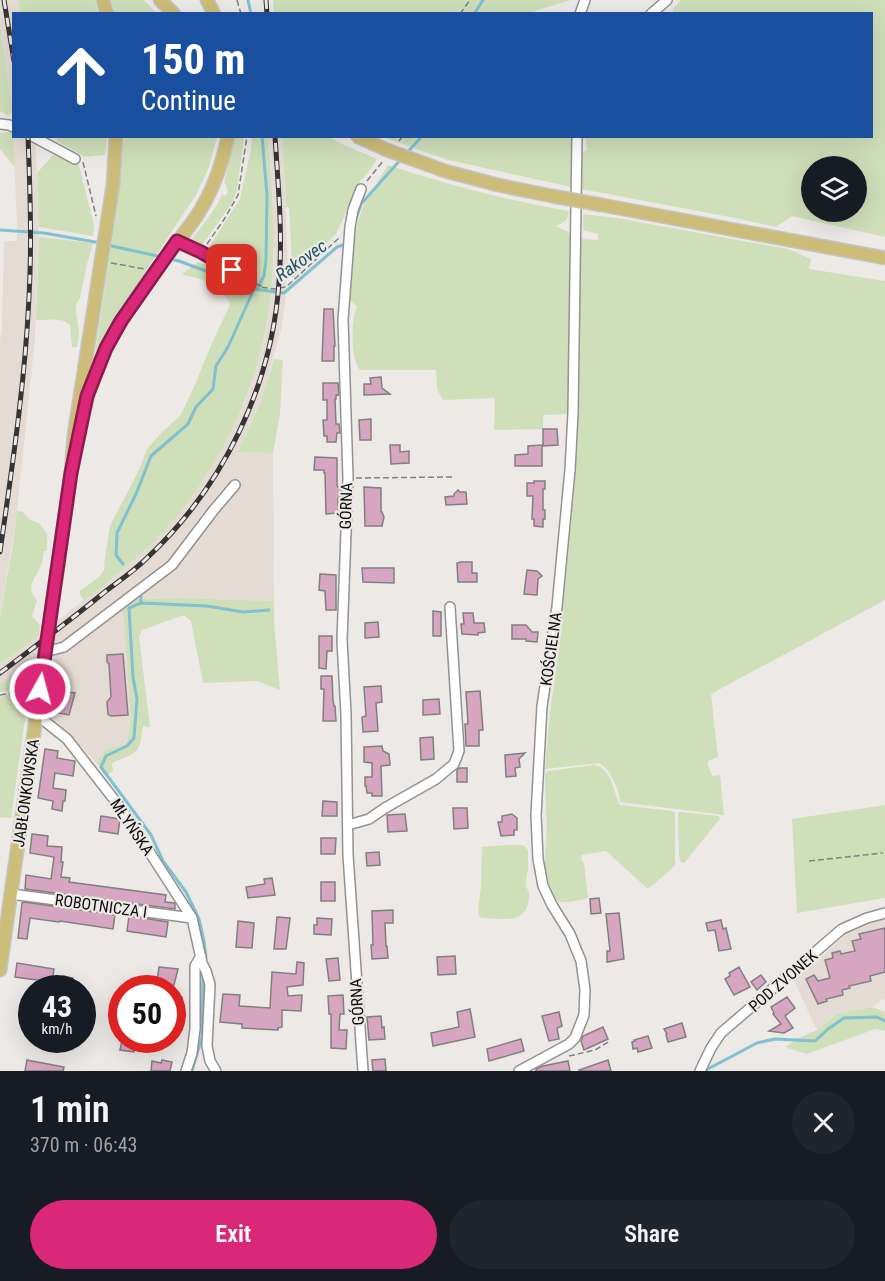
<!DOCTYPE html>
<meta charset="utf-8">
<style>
:root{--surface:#171b24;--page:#20242c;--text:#f1f3f6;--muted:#9ea1a6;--accent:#db2777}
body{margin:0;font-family:"Roboto Condensed",sans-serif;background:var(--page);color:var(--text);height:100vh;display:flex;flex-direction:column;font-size:22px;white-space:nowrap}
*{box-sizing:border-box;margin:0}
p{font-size:20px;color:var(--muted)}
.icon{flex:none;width:33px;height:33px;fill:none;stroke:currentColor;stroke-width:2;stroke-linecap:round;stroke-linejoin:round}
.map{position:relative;height:1071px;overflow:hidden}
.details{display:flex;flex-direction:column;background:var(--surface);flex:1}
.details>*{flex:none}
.banner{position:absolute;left:12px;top:12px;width:861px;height:126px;border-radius:0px;box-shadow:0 6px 24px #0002;background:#1a4fa0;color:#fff;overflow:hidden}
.buttons{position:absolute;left:801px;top:156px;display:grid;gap:12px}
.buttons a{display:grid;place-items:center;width:66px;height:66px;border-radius:50%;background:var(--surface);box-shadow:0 6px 24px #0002;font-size:30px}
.speed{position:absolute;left:18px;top:975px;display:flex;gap:12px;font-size:30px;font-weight:700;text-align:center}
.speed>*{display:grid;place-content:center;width:78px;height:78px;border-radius:50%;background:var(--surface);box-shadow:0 6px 24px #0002;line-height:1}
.speed small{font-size:15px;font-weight:400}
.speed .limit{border:9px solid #d22;background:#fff;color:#111}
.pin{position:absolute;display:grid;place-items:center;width:51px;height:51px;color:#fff;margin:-26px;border-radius:12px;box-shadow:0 3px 9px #0006}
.me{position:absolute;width:66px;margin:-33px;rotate:7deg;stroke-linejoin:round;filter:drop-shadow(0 0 4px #0008)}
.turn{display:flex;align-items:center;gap:21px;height:126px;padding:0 30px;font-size:27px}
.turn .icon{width:78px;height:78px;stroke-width:2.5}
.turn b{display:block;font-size:42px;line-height:51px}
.round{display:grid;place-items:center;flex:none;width:63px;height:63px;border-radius:32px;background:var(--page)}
.summary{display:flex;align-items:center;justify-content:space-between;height:102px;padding:0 30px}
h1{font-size:36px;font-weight:600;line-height:45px}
.primary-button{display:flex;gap:12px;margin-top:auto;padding:12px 30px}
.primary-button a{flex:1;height:69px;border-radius:36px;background:var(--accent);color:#fff;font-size:24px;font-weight:600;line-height:69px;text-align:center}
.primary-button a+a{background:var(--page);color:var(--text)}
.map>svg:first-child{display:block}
.built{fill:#e5dbd5}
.green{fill:#cfdfba;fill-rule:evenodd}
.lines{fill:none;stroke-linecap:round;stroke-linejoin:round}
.stream{stroke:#81c0cf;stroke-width:3}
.building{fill:#d7a6c1;stroke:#827f81;stroke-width:1.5}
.minor-casing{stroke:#949190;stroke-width:12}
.major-casing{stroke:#c5c5c5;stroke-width:15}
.path{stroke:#82807f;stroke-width:1.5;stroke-dasharray:6 3;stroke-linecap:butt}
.minor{stroke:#fff;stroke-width:9}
.major{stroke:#cdbd7a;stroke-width:12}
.rail-casing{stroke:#363534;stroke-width:5}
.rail{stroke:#ece9e7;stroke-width:3;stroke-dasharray:9;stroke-linecap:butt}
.major-bridge-casing{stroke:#c5c5c5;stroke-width:15;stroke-linecap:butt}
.major-bridge{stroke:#cdbd7a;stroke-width:12}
.route-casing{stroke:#8e194d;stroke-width:15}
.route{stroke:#db2777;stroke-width:10}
.labels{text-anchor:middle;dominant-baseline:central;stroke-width:4.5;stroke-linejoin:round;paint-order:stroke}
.street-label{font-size:16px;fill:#0f0e0d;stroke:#ece9e7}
.water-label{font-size:18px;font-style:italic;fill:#1a515c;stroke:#ece9e7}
</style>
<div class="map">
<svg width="885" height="1071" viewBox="0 0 885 1071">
<rect width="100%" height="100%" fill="#ece9e7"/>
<path class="built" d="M0,0H18L21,13L14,14V136L35,137L39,224L35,339L16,519L0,618V341L2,328L4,241H17V224L12,112L0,22Z
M268,137H282L288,262L285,304L281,330L266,385L246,435L237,451L273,453L274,601L182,598L137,599L131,715L127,743L105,750L96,762L55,721L46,715L57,645L0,684V664L116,576L140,555L172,522L206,476L244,404L260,355L267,327L272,283L274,261Z
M885,918V998L872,1007L837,1014L817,1030L793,979L819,959L850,931Z"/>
<path class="green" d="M18,0H95L98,13H21Z
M111,0H144L156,13H115Z
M273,0H571L525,14H274Z
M679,0H885V237L792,216L776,227L735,218L581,189V153L587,150L585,137L872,136V14H676L672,10L680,1ZM812,166H856V212H812Z
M0,22L12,112L8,116L0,111Z
M13,131L15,167L0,149V133Z
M57,137H107L105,155L85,157L57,141Z
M124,137H217L209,167L196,195L120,310L108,330L95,354L117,208Z
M234,137H244L237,190L232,203L200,248L190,241C202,226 214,212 222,195L226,196L228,190L226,187L227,185L224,183Z
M252,137H268C271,185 276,234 272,282C267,349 246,409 212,466C200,485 187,505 172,522C146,552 115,577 84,601L79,592L100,576L104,570L105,557L110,526L139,470L147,449L162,432L180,416L195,385L211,345L230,305C220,280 206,282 182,274L198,262L234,277L242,270L207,250L240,199L251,149Z
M282,137H329L344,145L377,159L368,173L360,181L336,234L293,278L289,207H286Z
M383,137H573L571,187L448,160Z
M53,155L79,165L94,225L93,236L39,227L37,173Z
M388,165C448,185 506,200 569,211C568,220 564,223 555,226L569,232L571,242L568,382L569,414L543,415V429L494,430L495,398L443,400L437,389L436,370H360C350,357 351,322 357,306L349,300L352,239L364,204Z
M583,214L617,218L788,249L811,259L809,269L885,281V600L711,694L718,757L708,761V766L712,776L720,775L724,815L620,802C620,791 610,768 599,763L545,769L550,712L559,650L575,481L579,382L580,245L582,239L598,240V234L583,230Z
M39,237L93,243L87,264L80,298C71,309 79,320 79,332C79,337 78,342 77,347H72L70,325C60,316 49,321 36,320Z
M274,359L283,360L280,414L273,453L237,452C253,422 265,391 274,359Z
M17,511L23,512L30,520L39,523L47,534V551H44C43,555 43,561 41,565C36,580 24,585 37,600L32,616L40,625L39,635L0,664V618L13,544Z
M182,598L274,601V623L280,690L258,681L203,683L191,621L185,616H181L142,630L139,637L150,727L143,726C139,755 138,752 112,763L113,771L105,776L96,762L105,750L127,743L131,715L123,606L137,599Z
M36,659L30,700C20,695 11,689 0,692V684Z
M9,694L26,703V712L11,818L0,817V697Z
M594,765C612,767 613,793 620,805L672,811L675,813V866L648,889L607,852L605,851L582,855L581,859L584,864L588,897L586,899C576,900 561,906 553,898L543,866L545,860L547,825L546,814L545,774L548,771Z
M885,805V898L797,913L792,819Z
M680,812L719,816L720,819L684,863L681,862L679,856L678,813Z
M507,845H523L528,850C528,856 528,863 528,869C527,874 526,879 526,884C526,887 528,890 529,893C530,925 505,919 483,918L479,917L478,909L481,887L482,847Z
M872,1007L885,1012V1031L875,1029L807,1054L785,1047L803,1036L817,1030L837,1014Z"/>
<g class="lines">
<path class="stream" d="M248,0L251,14
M474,14L483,0
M407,153L422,136
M355,222L361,204L402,158
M0,230L44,233L101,243
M107,245L162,257
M169,259L179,261L254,289L284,293L337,247L346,244
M257,289L264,276L266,260L267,195L262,136
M123,564L116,555L117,533L136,494L151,456L188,424L196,407L213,389L216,366L228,347L254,289
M141,597V603L129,608L133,677L137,699L134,738L127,746L106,756L101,767L151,835L163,861L186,892L199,919L204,941L206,958L205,962
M141,603L207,606L243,612L269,610
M192,1071L202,1037L203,971
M704,1071L757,1043L775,1039L815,1041L828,1029L844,1018L877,1017L885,1021"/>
</g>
<path class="building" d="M324,309H333L335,346H334V361H322Z
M381,377L382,388L390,394L364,395V384H371L370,378Z
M323,383H338L339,395H336V399H335L336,424H339L340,433H337L336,442H327V436H324L323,420H327V400H323Z
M371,419V440H360L359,420Z
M543,429H557L558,445L543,446Z
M390,445H400V452L409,451V463L391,464Z
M542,445V466H515V455L528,454V446Z
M315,457L337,458V486L338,487H341V498H338V513L326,514L325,473H324V470H314Z
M534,481H545V489H543V510H545V519H543V527L534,526V519H532L533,496H527V483H534Z
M364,487L381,488V512H382L384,517L382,526H365Z
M458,490L460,492H466L467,504L446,505L445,497L454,496V494Z
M461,562H472V573H477V582H458L457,563Z
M362,568H394V583L363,582Z
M527,570L537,571L542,576L538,579L537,595L524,594Z
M320,574L336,575V610H326L325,591L319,590Z
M433,611L441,612V636H433Z
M463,613H473L474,623H484L485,632L478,633V635L462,634L461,624H464Z
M378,622L379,637L365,638V623Z
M512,625H526L532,632H538L537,642L526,641V639H512Z
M319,636H332V651H327L326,669L319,668Z
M123,654L128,715L111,716L108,714L107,702L111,697L109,664L107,662V655Z
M321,676H332L333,700L334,706H335L336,721H323L324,689H321Z
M381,686L382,702L376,703L378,731L363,732L362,717L366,716L364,687Z
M60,691L75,693L69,715L53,712L56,696H59Z
M480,691L483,730H479V746H466L465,724H468L466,692Z
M439,699L440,714L423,715V700Z
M433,737L434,759L421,760L420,738Z
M382,746L383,751L389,754L390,765L381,766L382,796H372V793H367L366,786H365V777H372V763L364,762V747Z
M45,749L58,751L57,758L75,761L73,776L55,773L53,788L66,790L65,801H63L62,811L52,809L53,801L38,798Z
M525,753L519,759L520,767L515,768L516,776L506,777L505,755Z
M459,768H467V782H457V770Z
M323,801L337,802V816H322Z
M453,808H467L468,828L454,829Z
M405,814L407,831L388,832L387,815Z
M512,814L517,818V830H514V835L501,836L498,822H502V816Z
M101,816L120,819L118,834L99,831Z
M32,834L48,836L47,846L62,847L61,862H63L61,877L70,878L69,882L166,895L165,902L175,903V909L25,889L26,875L51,879L54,857L30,853Z
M321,838H336L335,854H321Z
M379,852L380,865L367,866L366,853Z
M272,878L275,895L248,898L246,887L265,884L264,879Z
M321,882H335V901H321Z
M599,898L601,913L591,914L590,899Z
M24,902L115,915L113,929L60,921L59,922L30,918L27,939L18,938L22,903Z
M393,910V923H385L386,946H387L388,958L372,959L371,945H373L372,911Z
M619,913L624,959L607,962V951H610L606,914Z
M129,916L168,922L166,937L127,931Z
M277,917L290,918L286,949H274Z
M317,918L332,919L331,935L314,934V925H317Z
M721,920L723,929L726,928L731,949L719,951L715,930L708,931L706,923Z
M238,921L254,923L252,948L236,947Z
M885,928V972L870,976L871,981L849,986L850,988L842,990L843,995L826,999L827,1001L818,1004L806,979L814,975L818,981L830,978L825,960L833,958L832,953L840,951L841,954L855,951L852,941L861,939L859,934Z
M455,956L456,974L438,975L437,957Z
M338,958L340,980L329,981L326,959Z
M297,962L304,963L303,985L287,987L288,996L302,995L301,1011L282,1010V1027L278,1028V1030L242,1028V1024L220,1022L223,994L240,995L239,1006L270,1008L272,972L296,974Z
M17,963L54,969L52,982L15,977Z
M159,967L178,969L174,985L157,982Z
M739,967L750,987L734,995L725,979L730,976L729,973Z
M761,975L766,982L757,990L751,982Z
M63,976L73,978L72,988H61Z
M172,995L182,997L176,1025H172Z
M343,995L344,1014H340L339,1030H347L346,1049L331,1048V1014H329L328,996Z
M787,997L795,1008L785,1016L793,1028L784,1033L769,1031L781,1024L773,1014L774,1013L771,1007Z
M470,1009L475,1037L433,1046L431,1033L459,1027L457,1012Z
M559,1012L562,1026L557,1028L559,1039L549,1041L542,1016Z
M381,1016L382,1028L384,1027L385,1039L369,1040L367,1017Z
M682,1023L686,1037L668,1042L666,1035L667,1034L664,1029Z
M603,1027L608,1039L584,1050L581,1041L583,1036Z
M648,1036L652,1048L638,1052L637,1048L633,1049L632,1042L635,1041L634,1040Z
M521,1039L524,1051L489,1061L487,1049Z
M122,1040H145L143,1049L135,1048L134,1052L120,1050Z
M385,1059L386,1071H373L372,1060Z
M27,1060L64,1067L63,1071H25Z
M162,1060L172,1062L170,1071H151L152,1061L161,1063Z
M608,1060L611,1071H579V1070Z
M568,1061L570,1071H536V1069L543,1066Z"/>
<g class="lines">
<g class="minor-casing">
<path id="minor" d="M580,14L585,0
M651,14L667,0
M0,124L9,125L14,127
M32,136L75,159
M361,189L353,210L350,227L343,320L348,478L342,640L346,714L348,855L363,1071
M177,241L201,252L232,270
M45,652L64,647L172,565L213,511L235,485
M37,715L67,739L123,811L192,918L202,963L206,971L210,984L207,1046L210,1061L216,1071
M348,825L369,819L385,808L436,779L454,764L459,751L450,607
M11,894L192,918
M186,1071L192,1053L195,1029V966L201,956
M519,1071L569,1044L575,1038L584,1015L585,990L583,975L581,961L570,934L552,905L543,886L538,859L536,815L542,706L557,607L570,470L573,413L577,136
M700,1071L711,1048L721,1033L842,929L867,918L885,913"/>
</g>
<g class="major-casing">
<path id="major" d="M103,0L107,14
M160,0L174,14
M207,0L214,14
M445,171L498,185L552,196
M602,205L885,258
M85,407C96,356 126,310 157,269C170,252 183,235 196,217C212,193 222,165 228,136
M0,970L71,473L74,435L113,185L116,136"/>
</g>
<path class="path" d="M237,0L241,14
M460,14L470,0
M399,141L403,136
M83,162L96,216
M367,181L383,161
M207,244L225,218L238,195L247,136
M111,263L145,269
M239,277L261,286L260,287L274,289L286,287L339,238
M356,478L454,477
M0,695L11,693L27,701
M809,861L883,853
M569,1056L595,1050L610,1041"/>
<use href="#minor" class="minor"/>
<use href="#major" class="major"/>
<g class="rail-casing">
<path id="rail" d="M4,0L14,61
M266,0L267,14
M0,552C12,468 25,383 29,297C32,243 30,190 28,136
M0,673C34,647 68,622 101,595C116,583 133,572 147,558C223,487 272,386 279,282C283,233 278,185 275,136"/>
</g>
<use href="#rail" class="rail"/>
<g class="major-bridge-casing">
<path id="major-bridge" d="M356,136L387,150L445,171
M552,196L602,205"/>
</g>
<use href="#major-bridge" class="major-bridge"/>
</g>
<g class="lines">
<g class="route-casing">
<path id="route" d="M40,689L71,473L87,396L106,348L121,321L177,241L201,252L232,270"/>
</g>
<use href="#route" class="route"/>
</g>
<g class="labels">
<g class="street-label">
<text transform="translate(346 506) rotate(-88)">GÓRNA</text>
<text transform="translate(551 649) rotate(-82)">KOŚCIELNA</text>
<text transform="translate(26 793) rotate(-82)">JABŁONKOWSKA</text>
<text transform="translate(132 827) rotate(56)">MŁYŃSKA</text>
<text transform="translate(101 906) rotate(8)">ROBOTNICZA I</text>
<text transform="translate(783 981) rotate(-41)">POD ZVONEK</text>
<text transform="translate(357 1002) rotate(-94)">GÓRNA</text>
</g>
<g class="water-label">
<text transform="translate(301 260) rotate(-35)">Rakovec</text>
</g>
</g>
</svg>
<div class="buttons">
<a><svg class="icon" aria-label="layers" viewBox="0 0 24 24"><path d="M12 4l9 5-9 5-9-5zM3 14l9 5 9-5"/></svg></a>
</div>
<div class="speed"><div>43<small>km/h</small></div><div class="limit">50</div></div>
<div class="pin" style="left:232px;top:270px;background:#d93025"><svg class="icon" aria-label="arrive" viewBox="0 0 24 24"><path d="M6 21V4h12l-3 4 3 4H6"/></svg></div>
<svg class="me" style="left:40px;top:689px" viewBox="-20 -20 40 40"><circle r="17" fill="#db2777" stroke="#fff" stroke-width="3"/><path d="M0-11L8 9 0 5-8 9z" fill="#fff"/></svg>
<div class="banner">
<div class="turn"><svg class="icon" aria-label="ahead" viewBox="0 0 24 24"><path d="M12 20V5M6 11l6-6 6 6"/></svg><div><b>150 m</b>Continue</div></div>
</div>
</div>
<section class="details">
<div class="summary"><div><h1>1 min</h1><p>370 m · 06:43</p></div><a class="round"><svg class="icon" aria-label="close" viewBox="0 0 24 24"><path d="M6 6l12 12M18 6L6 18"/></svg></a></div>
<div class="primary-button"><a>Exit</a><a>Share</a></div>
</section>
